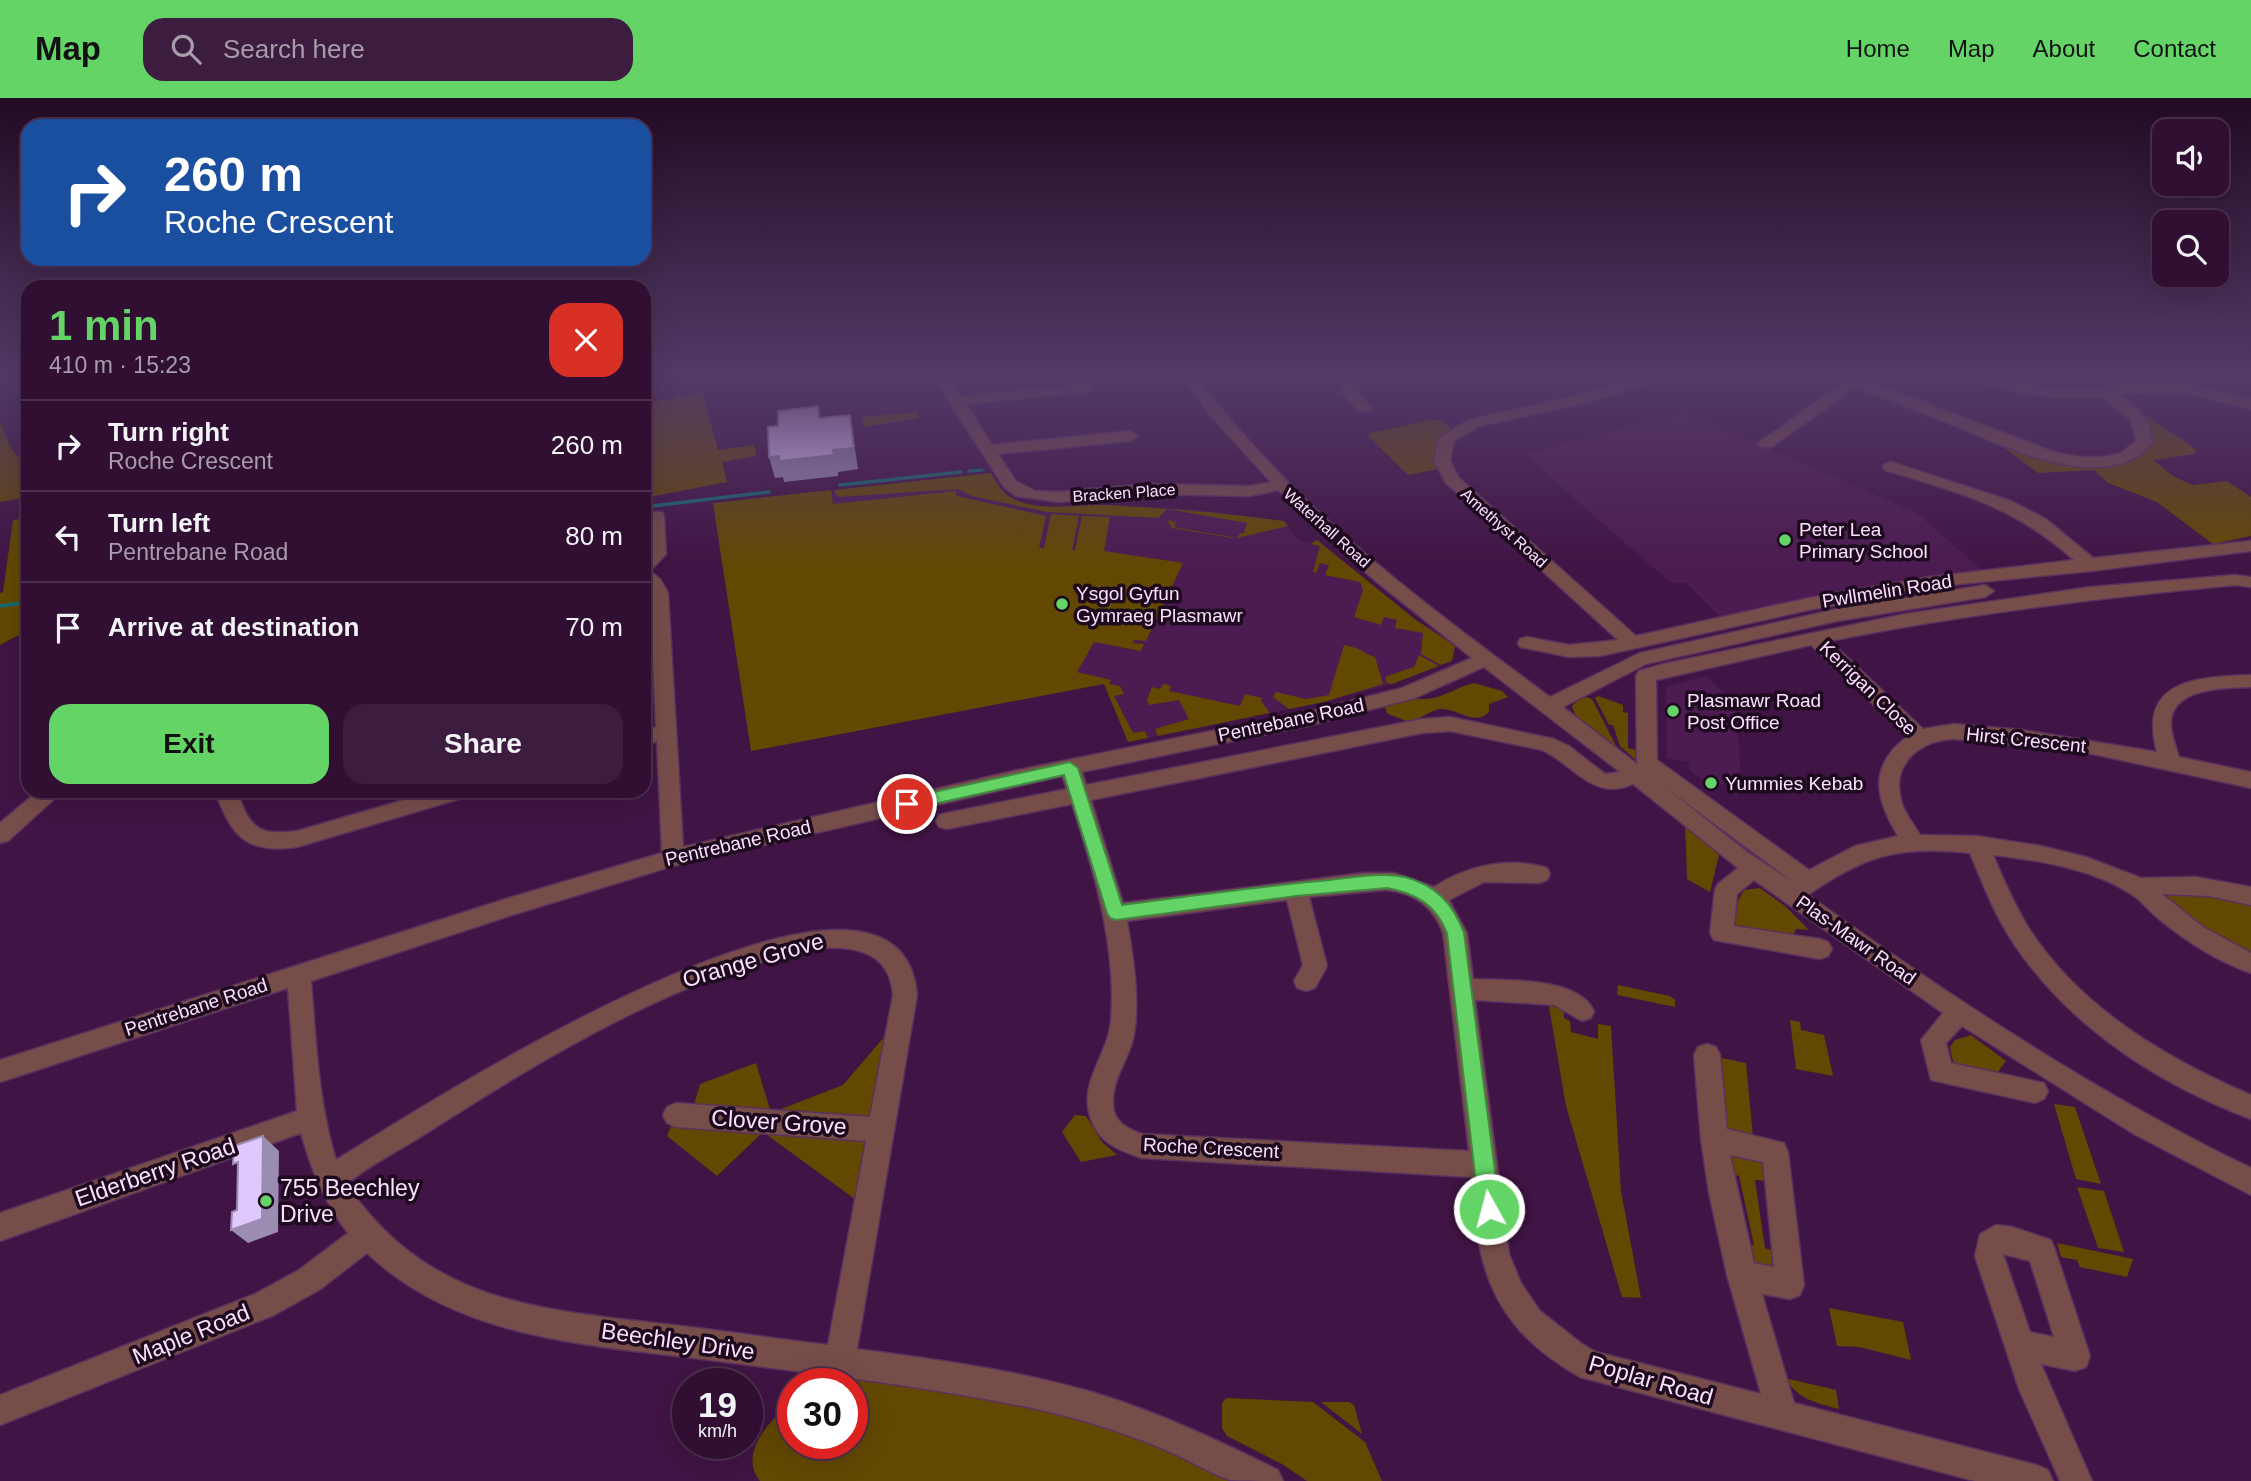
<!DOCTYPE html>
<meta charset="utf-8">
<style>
:root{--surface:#300f33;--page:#3c1d3f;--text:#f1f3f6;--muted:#a89cac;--line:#4b2f4e;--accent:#65d467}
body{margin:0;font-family:Arial,sans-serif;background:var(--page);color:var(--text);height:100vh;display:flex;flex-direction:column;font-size:26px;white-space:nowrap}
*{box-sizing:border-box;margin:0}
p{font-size:23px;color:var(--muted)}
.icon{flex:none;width:38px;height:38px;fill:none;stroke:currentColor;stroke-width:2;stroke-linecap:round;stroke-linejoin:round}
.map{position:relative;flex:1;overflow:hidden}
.sheet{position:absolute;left:21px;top:182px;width:630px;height:518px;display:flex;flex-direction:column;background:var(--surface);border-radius:21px;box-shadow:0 7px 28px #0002,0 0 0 2px var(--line)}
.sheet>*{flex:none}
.banner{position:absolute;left:21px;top:21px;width:630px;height:147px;border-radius:21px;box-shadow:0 7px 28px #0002,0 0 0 2px var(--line);background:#1a4fa0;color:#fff;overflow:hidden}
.tools{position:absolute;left:2152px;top:21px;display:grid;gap:14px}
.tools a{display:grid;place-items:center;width:77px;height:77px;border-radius:14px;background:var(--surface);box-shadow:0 7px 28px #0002,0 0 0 2px var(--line);font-size:35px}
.speed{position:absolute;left:672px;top:1270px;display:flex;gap:14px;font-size:35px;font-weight:700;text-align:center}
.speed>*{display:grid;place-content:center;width:91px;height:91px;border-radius:50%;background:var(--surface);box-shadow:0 7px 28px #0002,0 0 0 2px var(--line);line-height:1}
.speed small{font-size:18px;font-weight:400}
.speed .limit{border:10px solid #d22;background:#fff;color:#111}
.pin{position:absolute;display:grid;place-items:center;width:60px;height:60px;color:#fff;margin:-30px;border:4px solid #fff;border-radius:50%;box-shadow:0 2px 7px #0007}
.me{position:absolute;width:77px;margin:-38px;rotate:353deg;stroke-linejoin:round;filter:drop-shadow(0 0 5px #0008)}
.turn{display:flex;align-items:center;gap:24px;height:147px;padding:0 28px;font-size:32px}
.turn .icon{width:91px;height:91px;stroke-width:2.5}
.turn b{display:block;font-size:49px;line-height:60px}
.round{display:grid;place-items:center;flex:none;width:74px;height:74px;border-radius:21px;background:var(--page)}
.head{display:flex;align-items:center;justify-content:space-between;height:119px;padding:0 28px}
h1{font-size:42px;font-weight:800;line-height:52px;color:var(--accent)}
.primary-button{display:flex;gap:14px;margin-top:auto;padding:14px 28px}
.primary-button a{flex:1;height:80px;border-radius:21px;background:var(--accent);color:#111;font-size:28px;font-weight:800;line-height:80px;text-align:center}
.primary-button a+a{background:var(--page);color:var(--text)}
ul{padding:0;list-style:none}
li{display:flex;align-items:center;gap:21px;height:91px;padding:0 28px;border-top:2px solid var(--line)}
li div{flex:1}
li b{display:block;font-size:26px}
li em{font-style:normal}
header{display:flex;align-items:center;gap:42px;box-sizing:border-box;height:98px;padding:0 35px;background:var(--accent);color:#111}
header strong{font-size:33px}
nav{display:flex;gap:38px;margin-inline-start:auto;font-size:24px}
.search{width:490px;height:63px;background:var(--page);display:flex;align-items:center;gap:18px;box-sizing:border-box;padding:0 24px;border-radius:21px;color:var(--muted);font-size:26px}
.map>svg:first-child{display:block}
.built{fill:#4c1b51}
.green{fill:#634802}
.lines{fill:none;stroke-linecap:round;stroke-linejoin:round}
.stream{stroke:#136971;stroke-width:3.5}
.minor-casing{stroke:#5a315e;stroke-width:3}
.minor{fill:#774d4a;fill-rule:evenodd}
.shaded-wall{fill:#9b8cb1}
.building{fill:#dec8fd;stroke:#9b8cb1;stroke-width:2}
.route{fill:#65d467;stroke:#428a43;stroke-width:2}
.poi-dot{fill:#65d467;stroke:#1d0a1e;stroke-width:2.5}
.labels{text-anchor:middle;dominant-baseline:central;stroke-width:7;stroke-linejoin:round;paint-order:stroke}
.far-street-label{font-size:16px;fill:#fce0fd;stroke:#1d0a1e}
.poi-label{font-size:19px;fill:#fce0fd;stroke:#1d0a1e;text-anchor:start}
.street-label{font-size:19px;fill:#fce0fd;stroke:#1d0a1e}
.near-street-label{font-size:23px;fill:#fce0fd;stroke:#1d0a1e}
.near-poi-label{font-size:23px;fill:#fce0fd;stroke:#1d0a1e;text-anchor:start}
</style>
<header>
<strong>Map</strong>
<div class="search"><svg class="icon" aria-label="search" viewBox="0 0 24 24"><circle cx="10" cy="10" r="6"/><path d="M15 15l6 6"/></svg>Search here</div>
<nav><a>Home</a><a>Map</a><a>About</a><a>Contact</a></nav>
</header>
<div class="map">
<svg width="2251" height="1383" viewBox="0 0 2251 1383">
<rect width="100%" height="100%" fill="#401444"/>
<path class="built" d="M1684,314L1917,415L1983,473L1721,520L1685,484L1674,486L1653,470L1525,356Z
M991,375L1004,395L1025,406L1042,408L1096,407L1195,411L1284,423L1295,439L1310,446L1317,442L1416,522L1447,540L1455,548L1452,563L1392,586L1324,604L1128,644L1104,586L751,653L713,405Z
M1707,578L1735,607L1741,673L1716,691L1690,673L1688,664L1667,660L1666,589Z"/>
<path class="green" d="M702,294L718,352L754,347L756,358L722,364L727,384L644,400V305Z
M2130,312L2141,314L2196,351L2195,356L2153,362L2173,378L2192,387L2227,383L2251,399V438L2213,446L2157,404L2108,385L2094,372L2038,375L1983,334L2041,356L2103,363L2140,351Z
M918,314L919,320L864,329L863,319Z
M1431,322H1439L1456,333L1443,370L1408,377L1369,339L1370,335Z
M0,324L11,350L28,372V399L0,404Z
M991,375C998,389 1006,400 1021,404C1048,413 1079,406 1107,407C1166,410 1225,415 1284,423L1288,428L1237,440H1232L1172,430L1167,422L1176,424L1174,429L1237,440L1240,435H1244L1247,425L1167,411L1158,420L1047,414L972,398L958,391L840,399L835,396V392Z
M831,392L833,406L955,393L957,398L1046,418L1039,450H1044L1051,416L1079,418L1072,452H1075L1082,418L1110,419L1104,453L1183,465L1165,503H1157L1164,505L1146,543L1134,542L1133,545L1144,546L1141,553L1094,544L1077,574L1111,582L1109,586L1120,588L1124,596L1114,598L1133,635L1145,633L1148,640L1128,644L1104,586L751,653L713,405Z
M28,420V532L0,547V495L3,494L13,422Z
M1317,442L1416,522L1455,548L1452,563L1441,567L1421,556L1423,535L1395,530L1397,522L1384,519L1381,527L1354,519L1363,492L1360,484L1325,477L1329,467L1320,465L1316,475L1313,474L1320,448L1311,446Z
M1344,547C1359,549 1363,555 1375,559L1383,586L1324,604L1289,611L1273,599L1276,594L1306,601L1329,597Z
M1419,557L1439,568L1392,586L1387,585L1385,581L1387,578L1414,569Z
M1474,585L1502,593L1508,599L1489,606V614C1474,629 1458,610 1441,611C1429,612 1420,622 1409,624L1388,616L1385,610C1394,595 1411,602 1426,601C1443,600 1457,589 1474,585Z
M1163,586L1171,588L1169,593L1240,608L1245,596L1262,600L1261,603L1270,615L1158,638L1155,631L1189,621L1179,602L1149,607L1147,602L1152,589L1160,591Z
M1582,598L1592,601L1616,648L1623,656L1576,619L1572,608Z
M1598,598L1623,607V614L1628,615V650L1639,653L1637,663L1620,648L1613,627H1609L1595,600Z
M1685,725L1719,757L1710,794L1687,781Z
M1760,790L1785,808L1809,832L1796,831L1793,838L1735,830L1737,805L1744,792Z
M2174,791L2251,803V861L2235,855L2166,801L2168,794Z
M1618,887L1670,898L1675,902V909L1617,897Z
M1548,903L1564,910V920L1570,923L1571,934L1598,941V926L1611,928L1621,1093L1641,1200L1622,1199L1566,1008Z
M1790,922L1800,924L1801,932L1824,937L1833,978L1796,971Z
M901,926L867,1110L763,1034L717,1078L667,1038L676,1017H691L700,986L756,965L771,1015L843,987L885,938Z
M1971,937L2006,963L1997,975L1958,972L1953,963L1950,949L1955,942Z
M1707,957L1746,965L1754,1049L1779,1084L1755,1082L1765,1150L1787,1158L1790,1187L1741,1177L1734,1147H1754L1739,1078L1719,1072Z
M2054,1006L2075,1009L2101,1086L2076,1081Z
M1075,1017L1086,1018L1102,1044L1117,1057L1081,1064L1062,1034Z
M2077,1089L2104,1093L2124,1154L2098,1150Z
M2057,1145L2133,1161L2127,1179L2080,1169L2077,1162L2061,1159Z
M1829,1210L1903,1224L1911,1262L1859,1249L1837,1248Z
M840,1265L1188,1344L1230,1383H760C737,1355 772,1320 793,1303V1346H852V1286H813Z
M1785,1280L1836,1292L1839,1311C1817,1305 1797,1301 1785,1280Z
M1226,1300L1313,1304L1365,1344L1382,1383H1307L1282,1366L1227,1338L1222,1330V1305Z
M1321,1304H1349L1354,1307L1362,1336Z"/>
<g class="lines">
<path class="stream" d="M969,373L982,372
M840,387L961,374
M644,409L769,394
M0,508L28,504"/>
<g class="minor-casing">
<path id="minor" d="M932,277H946L960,298L1088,286L1095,290L1088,294L966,306L992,347L1130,333L1138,338L1130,343L998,356L1016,383L1035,393L1058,394L1147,386L1250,388L1271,384L1210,317L1182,277H1196C1216,307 1240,332 1264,359C1349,451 1450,525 1550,599L1640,555L1837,511L1985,487L1994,493L1985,499L1837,523L1646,566L1563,609L1637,666L1636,578L1639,573L1663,566L1905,516L2091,489L2235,477L2251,479V489L2235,487C2099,500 1964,516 1830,543L1923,631L1954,626L2022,632L2157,654C2137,582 2196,579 2251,577V589C2225,590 2170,589 2171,627C2171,637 2176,649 2179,659L2251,674V690L2088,655L1954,641C1921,642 1891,665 1901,702C1904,715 1913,725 1920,737L1977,738L2041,748L2086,759L2141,780L2196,779L2251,789V807L2209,798L2162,796L2203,829L2251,855V875C2217,863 2187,844 2159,821C2149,813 2142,803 2131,796C2093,771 2038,762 1993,757C2004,782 2014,806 2028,829C2080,910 2165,960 2251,997V1021C2158,986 2070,929 2014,846C1995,818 1983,786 1970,755C1900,747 1865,757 1808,797C1948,897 2095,995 2251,1070V1097L2134,1036L1962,928L1946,945L1951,965L2044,985L2048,993L2044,1001L2035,1005L1931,982L1921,942L1943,915L1754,782L1737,796L1734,828L1820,841L1828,844L1832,851L1828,858L1820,861L1714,842L1710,835L1715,792L1718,786L1738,770L1633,686C1594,704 1574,667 1542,652L1450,633L1422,635L1091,702L1123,805L1364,775H1394L1434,789C1466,768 1509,758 1547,770L1550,776L1547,782L1539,785L1484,784L1449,802L1467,835L1473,881C1506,883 1577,878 1594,913L1591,920L1582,923L1554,907L1475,902L1509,1156L1521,1185L1540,1213L1582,1246L1596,1254L1761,1296L1727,1177L1709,1095L1701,1041L1694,957L1698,949L1707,946L1716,949L1720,957L1727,1031L1784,1045L1788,1054L1804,1187L1800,1197L1790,1201L1762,1196L1794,1305L2037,1367L2048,1372L2053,1383H1975L1580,1279C1529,1250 1494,1214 1481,1155C1475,1131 1475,1104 1472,1079L1142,1060C1117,1052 1095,1043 1089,1014C1081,982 1109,954 1111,922C1117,849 1094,774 1072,706L947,731L939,729L936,723L939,717L947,715L1067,691L1062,678L673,768L512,817L311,883C316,943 318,1003 336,1062C408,1018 900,697 917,897L857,1251C937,1262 1018,1272 1095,1295C1158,1314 1219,1343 1278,1372L1283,1383C1267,1383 1245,1383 1230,1382C1209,1375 1189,1362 1168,1353C1124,1334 1079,1320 1032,1310C930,1289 828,1277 725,1264C602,1247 463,1246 367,1155L319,1192L274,1217L0,1327V1297L255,1196L299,1172L348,1135C325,1106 311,1071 301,1035L0,1143V1115L297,1013L288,890L0,984V962L512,799L662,755L657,643L644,647V633L656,629L650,495L644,486V460L648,455V418L650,414H662L664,418L666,456L650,473L660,481L668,495L683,749L1018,672L1311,613L1402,590L1472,560L1373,481L1278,392L1250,398L1147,396L1058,404L1016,398L1004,389ZM1811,547L1907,639C1867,669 1876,701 1898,738L1855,748L1809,772L1657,662L1656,582ZM1484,569L1620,674L1605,676L1569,648L1554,641L1450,619L1422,621L1086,687L1082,674L1311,627L1415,600ZM1665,689L1793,784L1747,754ZM1385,792C1413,794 1433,808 1443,835L1469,1053L1142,1036C1131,1032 1117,1026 1114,1013C1108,984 1130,962 1134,936C1140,899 1133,859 1127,823L1287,802L1303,867L1294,883L1297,890L1306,893L1315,890L1327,868L1309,799ZM823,850C859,848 890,856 893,897L870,1019L676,1005L667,1009L663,1017L667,1025L676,1029L866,1043L828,1247C770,1240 712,1231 654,1225C527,1210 426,1201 347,1087C356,1075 401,1051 417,1041C538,964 680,874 823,850ZM1730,1057L1763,1064L1774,1169L1754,1165Z
M1350,277H1364L1357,293L1371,310L1369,313H1359L1342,294Z
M1645,277H1665L1663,280L1588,304L1479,328L1454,343L1450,362L1458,379L1636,538L1809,500L1929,479L2074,462C2012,407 1963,396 1885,372L1883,369L1885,366L1891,364L2011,403L2046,421L2093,460L2251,443V453L2091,473L1929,489L1809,512L1600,558L1569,559L1520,549L1518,545L1520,541L1527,539L1569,547L1618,542L1446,385L1434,362L1439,340L1469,322L1579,297Z
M1854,277H1870L1865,282L2054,354L2079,359H2104L2121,355L2136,343L2131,323L2102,298C2056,304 2012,294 1968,280L1966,277C1998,277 2028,289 2061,291C2089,293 2118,286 2146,285C2182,283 2217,291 2251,302V311L2181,294L2119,296C2137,309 2152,322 2152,345C2106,401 1998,345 1946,324C1916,312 1886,301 1856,289L1771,349H1761L1758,346L1761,343Z
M38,693H63L8,743L0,745V725Z
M215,693H237C250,730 257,738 297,733L435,693H473L469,698L297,749C246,756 232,739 215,693Z
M1996,1127L2012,1129L2051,1142L2055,1152L2090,1258L2086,1269L2075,1273L2041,1266L2092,1383H2060L2019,1291L1975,1158L1980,1136ZM2003,1156L2030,1163L2054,1239L2030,1234Z"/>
</g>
<use href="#minor" class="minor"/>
</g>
<path class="shaded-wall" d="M850,317L858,371L838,374V378L784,384L783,379L775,380L769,359L833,352Z
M263,1038L279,1053L278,1134L248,1145L231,1132Z"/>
<path class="building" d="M818,308L819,320L850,317L854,350L833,352L834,357L779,363V358L769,359L768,329L778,328V313Z
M263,1038L262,1121L231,1132L232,1114L237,1112L238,1064L233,1066L234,1048Z"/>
<linearGradient id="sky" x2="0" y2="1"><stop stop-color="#230b25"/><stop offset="0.59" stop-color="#533a67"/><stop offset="1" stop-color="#533a67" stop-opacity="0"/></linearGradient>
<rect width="2251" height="470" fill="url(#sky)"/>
<path class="route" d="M1070,664L1078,670L1122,807C1191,798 1261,788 1330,782C1354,779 1381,774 1405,779C1436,787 1453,806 1464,835L1500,1111L1497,1119L1489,1122L1482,1119L1479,1111L1447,835C1436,807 1416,795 1387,790L1296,798L1116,822L1110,820L1107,815L1064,677L907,712L899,706L907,700Z"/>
<g class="poi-dot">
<circle cx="1785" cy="442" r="7"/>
<circle cx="1062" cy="506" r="7"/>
<circle cx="1673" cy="613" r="7"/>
<circle cx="1711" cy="685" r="7"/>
<circle cx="266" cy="1103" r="7"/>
</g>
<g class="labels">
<g class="far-street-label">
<text transform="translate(1124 395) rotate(-4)">Bracken Place</text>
<text transform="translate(1327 430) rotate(42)">Waterhall Road</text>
<text transform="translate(1504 430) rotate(42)">Amethyst Road</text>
</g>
<g class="poi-label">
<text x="1799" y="431">Peter Lea<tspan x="1799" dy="22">Primary School</tspan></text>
<text x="1076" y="495">Ysgol Gyfun<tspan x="1076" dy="22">Gymraeg Plasmawr</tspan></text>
<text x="1687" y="602">Plasmawr Road<tspan x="1687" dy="22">Post Office</tspan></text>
<text x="1725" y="685">Yummies Kebab</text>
</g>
<g class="street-label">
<text transform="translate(1887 493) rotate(-9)">Pwllmelin Road</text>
<text transform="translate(1868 590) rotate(44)">Kerrigan Close</text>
<text transform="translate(1291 622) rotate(-12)">Pentrebane Road</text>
<text transform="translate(2026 642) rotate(6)">Hirst Crescent</text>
<text transform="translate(738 745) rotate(-13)">Pentrebane Road</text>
<text transform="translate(1856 842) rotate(35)">Plas-Mawr Road</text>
<text transform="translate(196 909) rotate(-18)">Pentrebane Road</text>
<text transform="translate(1211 1050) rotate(3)">Roche Crescent</text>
</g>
<g class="near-street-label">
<text transform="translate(753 862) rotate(-16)">Orange Grove</text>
<text transform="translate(779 1024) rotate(4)">Clover Grove</text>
<text transform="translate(155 1074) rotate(-19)">Elderberry Road</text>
<text transform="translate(191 1236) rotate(-22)">Maple Road</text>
<text transform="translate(678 1243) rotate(8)">Beechley Drive</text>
<text transform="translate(1651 1282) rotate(16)">Poplar Road</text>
</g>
<g class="near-poi-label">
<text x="280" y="1090">755 Beechley<tspan x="280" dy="26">Drive</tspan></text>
</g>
</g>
</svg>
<div class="tools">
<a><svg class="icon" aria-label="sound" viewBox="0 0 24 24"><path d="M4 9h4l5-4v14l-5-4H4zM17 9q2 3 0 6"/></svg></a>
<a><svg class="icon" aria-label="search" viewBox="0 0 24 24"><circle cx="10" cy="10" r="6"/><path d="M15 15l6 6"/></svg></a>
</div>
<div class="speed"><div>19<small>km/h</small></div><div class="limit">30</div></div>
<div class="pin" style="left:907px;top:706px;background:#d93025"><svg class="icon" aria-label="arrive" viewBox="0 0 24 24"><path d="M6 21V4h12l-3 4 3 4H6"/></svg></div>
<svg class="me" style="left:1489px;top:1111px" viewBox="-20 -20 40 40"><circle r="17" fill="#65d467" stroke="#fff" stroke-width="3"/><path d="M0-11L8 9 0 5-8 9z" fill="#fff"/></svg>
<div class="banner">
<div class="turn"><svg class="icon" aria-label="right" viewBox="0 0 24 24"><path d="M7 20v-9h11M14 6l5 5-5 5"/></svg><div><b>260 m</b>Roche Crescent</div></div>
</div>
<section class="sheet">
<div class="head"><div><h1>1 min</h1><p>410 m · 15:23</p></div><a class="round" style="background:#d93025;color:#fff"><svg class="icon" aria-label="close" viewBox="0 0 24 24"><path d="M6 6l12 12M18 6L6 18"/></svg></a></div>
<ul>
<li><svg class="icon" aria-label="right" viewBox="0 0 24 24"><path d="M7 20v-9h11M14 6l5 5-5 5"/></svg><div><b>Turn right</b><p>Roche Crescent</p></div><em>260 m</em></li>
<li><svg class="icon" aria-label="left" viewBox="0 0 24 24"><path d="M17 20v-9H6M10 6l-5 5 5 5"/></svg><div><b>Turn left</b><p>Pentrebane Road</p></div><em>80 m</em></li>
<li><svg class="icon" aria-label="arrive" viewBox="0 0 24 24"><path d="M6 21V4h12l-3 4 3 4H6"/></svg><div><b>Arrive at destination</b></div><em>70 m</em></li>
</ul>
<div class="primary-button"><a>Exit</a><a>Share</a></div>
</section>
</div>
